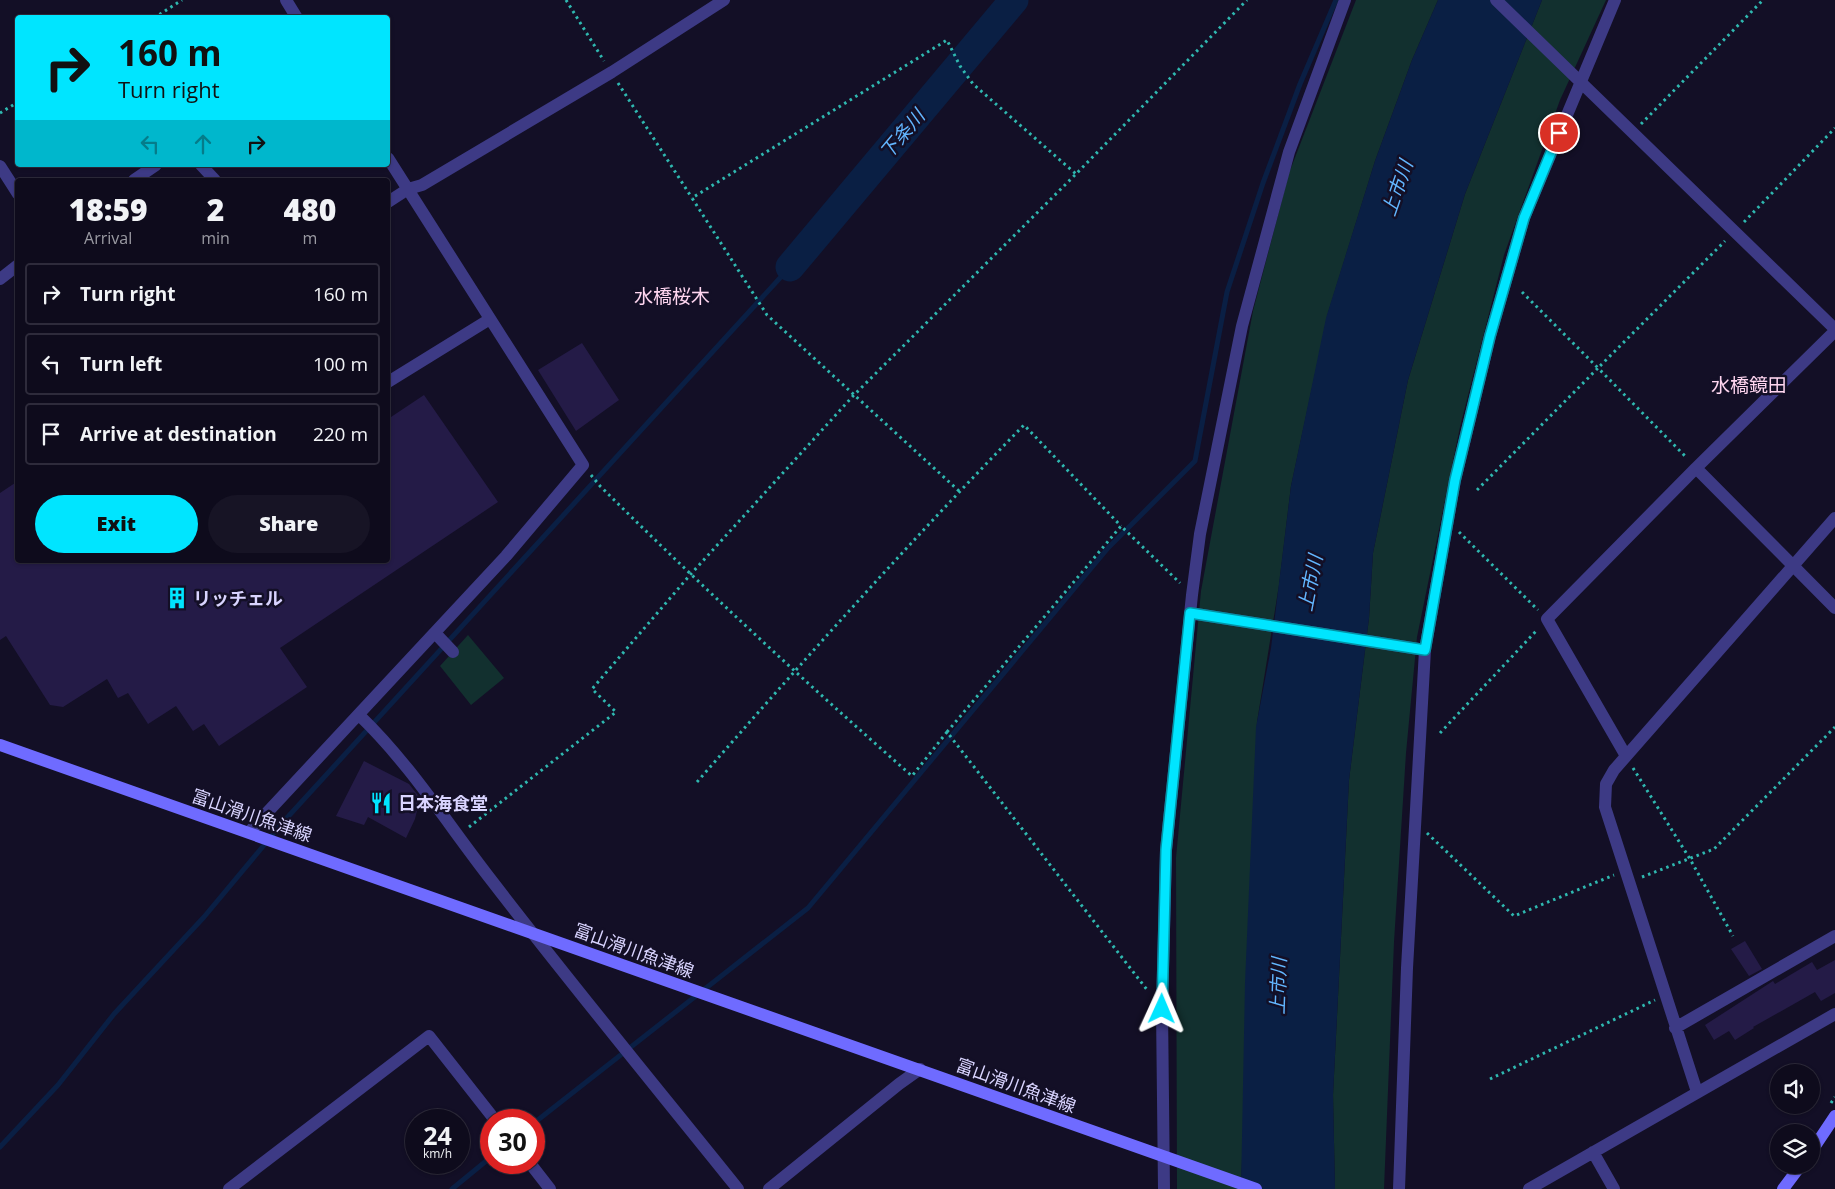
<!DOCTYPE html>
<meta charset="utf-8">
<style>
:root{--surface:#0e0b1c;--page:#171425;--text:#f1f3f6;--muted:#9b9ba3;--line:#2e2b3b;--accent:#00e5ff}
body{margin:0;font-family:"Open Sans","Noto Sans JP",sans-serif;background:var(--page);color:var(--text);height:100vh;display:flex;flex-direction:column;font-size:19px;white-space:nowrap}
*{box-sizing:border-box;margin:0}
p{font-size:16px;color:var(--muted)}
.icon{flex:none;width:28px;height:28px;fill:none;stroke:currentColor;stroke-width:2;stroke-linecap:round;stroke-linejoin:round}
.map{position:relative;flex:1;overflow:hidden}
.side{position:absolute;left:15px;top:178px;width:375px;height:385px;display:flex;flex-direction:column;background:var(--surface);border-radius:5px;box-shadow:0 1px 4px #0004,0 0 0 1px var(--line)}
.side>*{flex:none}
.top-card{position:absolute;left:15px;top:15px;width:375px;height:152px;border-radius:5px;box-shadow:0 1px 4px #0004,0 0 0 1px var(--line);background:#00e5ff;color:#111;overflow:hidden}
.tools{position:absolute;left:1770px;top:1064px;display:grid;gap:10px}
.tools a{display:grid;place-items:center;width:50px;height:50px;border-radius:50%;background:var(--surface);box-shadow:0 1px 4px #0004,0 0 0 1px var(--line);font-size:25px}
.speed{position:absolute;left:405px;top:1109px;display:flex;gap:10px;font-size:25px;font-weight:700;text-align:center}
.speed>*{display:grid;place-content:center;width:65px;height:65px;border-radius:50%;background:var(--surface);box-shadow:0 1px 4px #0004,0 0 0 1px var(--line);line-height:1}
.speed small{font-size:12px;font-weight:400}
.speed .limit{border:8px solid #d22;background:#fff;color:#111}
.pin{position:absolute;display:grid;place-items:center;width:42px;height:42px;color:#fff;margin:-21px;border:2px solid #fff;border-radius:50%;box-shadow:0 1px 5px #0007}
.me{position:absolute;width:55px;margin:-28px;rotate:1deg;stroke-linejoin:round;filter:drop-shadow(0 0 4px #0008)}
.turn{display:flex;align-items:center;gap:18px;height:105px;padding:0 20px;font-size:22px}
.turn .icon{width:65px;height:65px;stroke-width:2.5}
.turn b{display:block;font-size:35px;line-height:42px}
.lanes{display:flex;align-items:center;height:48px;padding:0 20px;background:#0003;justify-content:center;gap:25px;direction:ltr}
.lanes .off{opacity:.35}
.eta{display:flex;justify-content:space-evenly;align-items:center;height:85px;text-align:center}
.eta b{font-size:30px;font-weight:800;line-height:35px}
.action{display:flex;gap:10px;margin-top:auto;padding:10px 20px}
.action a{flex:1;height:58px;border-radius:30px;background:var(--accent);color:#111;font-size:20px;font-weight:800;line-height:58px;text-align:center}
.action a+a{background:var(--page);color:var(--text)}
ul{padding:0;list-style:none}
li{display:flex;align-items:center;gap:15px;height:62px;margin:0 10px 8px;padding:0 10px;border:2px solid var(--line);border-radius:5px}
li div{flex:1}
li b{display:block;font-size:19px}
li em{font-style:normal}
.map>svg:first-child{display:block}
.green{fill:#12302f}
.water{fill:#0a1f44}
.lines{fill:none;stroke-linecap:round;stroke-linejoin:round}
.stream{stroke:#0a1f44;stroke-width:5}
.river{stroke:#0a1f44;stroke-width:29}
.building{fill:#241b47}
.path{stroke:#2fb8b0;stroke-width:3;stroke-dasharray:2.5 4;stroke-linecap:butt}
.street{stroke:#3d3a85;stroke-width:12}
.secondary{stroke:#6f6bff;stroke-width:12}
.route-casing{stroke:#0095a6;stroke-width:12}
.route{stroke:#00e5ff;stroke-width:9}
.labels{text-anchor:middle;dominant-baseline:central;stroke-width:5;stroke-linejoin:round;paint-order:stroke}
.poi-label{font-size:18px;font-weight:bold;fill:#d9d4ff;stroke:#130f26;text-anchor:start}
.street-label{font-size:18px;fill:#d9d4ff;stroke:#130f26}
.water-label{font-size:19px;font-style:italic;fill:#62b6ff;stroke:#130f26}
.neighbourhood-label{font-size:19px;fill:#ffd6f0;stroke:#130f26}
</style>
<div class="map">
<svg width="1835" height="1189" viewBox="0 0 1835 1189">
<rect width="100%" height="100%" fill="#130f26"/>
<path class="green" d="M1356,0H1438L1412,60L1375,161L1328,313L1291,486L1279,585L1257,722L1241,1189H1177L1176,858L1201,591L1253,311L1289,173Z
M1542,0H1606L1560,100L1504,255L1460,427L1417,637L1406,753L1394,942L1384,1189H1335L1333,1095L1349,780L1369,618L1373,553L1408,380L1465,194Z
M468,635L504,678L471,705L440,666Z"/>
<path class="water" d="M1438,0H1542L1465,194L1408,380L1373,553L1369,618L1349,780L1333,1095L1335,1189H1241L1245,983L1256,727L1271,648L1291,486L1326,318L1375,161L1412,60Z"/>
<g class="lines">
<path class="stream" d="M534,1123L808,908L1108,548L1195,461L1227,292L1263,183L1300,84L1336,0
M0,1147L58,1085L114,1014L204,917L285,820L790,267
M452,1189L491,1157"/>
<path class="river" d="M790,267L1014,0"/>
</g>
<path class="building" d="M582,343L619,400L576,431L538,370Z
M424,395L498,502L280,648L307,687L219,746L204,724L193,731L176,706L148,724L128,693L118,698L107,679L63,707L50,705L6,636L0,640V493L18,481V560H388V419Z
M364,761L409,784L420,798L415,819L406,838L368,817L364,825L336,816Z
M1745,941L1762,969L1749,976L1731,949Z
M1835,960V993L1821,1001L1815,992L1753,1027L1754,1028L1735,1040L1729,1031L1714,1040L1705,1025L1773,981L1775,984L1812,962L1817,970Z"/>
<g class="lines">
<path class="path" d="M566,0L604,61
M154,18L182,0
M618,83L692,198
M0,113L18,102
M1641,124L1763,0
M1744,222L1835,128
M1522,292L1598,368L1725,241
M591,475L600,486C701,586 805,682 912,776L947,732L1148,991
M1477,490L1598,368L1687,458
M959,491L767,315L692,198L947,40L960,66L973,84L1076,174
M1459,532L1538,610
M947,732L1121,526L1180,583
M1440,733L1538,629
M1633,768L1690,859L1733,936
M697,782C803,661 911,540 1024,425L1121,526
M469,827L616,712L592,689L690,575L853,396L1076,174L1247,0
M1427,833L1514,916L1614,875
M1642,877L1714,849L1835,727
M1490,1079L1655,1000
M1831,1103L1835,1097"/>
<path class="street" d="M286,0L297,18
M1496,0L1835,329
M201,165L215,180
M0,166L18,194
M134,180L156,165
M388,202L408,189L422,185L612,72L724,0
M0,279L18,265
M388,382L490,319
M1696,468L1835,331
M1190,613L1425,650
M435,633L453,652
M360,716C410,764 449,826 492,881C572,985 656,1087 738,1189
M1626,756L1547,619L1696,468L1835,608
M249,832L506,556L583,465L388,158
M1675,1028L1835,936
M1697,1092L1605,807L1606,784L1614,770L1835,518
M1593,1152L1614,1189
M529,1162L550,1189
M229,1189L429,1036L495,1120
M769,1189L899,1084L920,1069
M1164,1189L1162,1009L1166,850L1192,595L1200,534L1242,326L1289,152L1345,0
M1399,1189L1407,968L1425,650L1455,480L1490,336L1524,218L1615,0
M1529,1189L1835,1014"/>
<path class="secondary" d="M0,745L1256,1189
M1811,1152L1835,1116
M1783,1189L1801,1165"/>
</g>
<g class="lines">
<g class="route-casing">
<path id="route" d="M1162,1009L1166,850L1190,613L1425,650L1455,480L1490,336L1524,218L1559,133"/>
</g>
<use href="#route" class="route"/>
</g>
<defs>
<g id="building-bare" transform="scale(1.725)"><path d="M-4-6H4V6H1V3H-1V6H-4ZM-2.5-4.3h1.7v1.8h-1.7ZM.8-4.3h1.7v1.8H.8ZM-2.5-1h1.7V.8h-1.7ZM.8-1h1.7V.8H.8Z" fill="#00e5ff" stroke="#130f26" stroke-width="2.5" paint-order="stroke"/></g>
<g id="restaurant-bare" transform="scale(1.725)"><path d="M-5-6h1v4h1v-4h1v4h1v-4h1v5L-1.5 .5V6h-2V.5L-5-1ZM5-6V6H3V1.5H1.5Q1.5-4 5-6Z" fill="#00e5ff" stroke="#130f26" stroke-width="2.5" paint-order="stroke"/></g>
</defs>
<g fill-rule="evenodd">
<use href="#building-bare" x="177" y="598"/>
<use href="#restaurant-bare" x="381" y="803"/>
</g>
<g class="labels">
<g class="poi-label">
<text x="193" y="598">リッチェル</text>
<text x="398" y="803">日本海食堂</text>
</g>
<g class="street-label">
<text transform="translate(252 815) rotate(19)">富山滑川魚津線</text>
<text transform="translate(634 950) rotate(20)">富山滑川魚津線</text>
<text transform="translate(1016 1085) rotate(20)">富山滑川魚津線</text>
</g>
<g class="water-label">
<text transform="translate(902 134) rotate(-50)">下条川</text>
<text transform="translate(1397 188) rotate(-71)">上市川</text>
<text transform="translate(1310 583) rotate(-79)">上市川</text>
<text transform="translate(1278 986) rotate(-88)">上市川</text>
</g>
<g class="neighbourhood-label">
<text x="672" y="296">水橋桜木</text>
<text x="1749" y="385">水橋鏡田</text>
</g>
</g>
</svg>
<div class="tools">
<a><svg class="icon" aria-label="sound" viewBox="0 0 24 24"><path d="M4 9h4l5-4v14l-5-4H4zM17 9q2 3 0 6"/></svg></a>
<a><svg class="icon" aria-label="layers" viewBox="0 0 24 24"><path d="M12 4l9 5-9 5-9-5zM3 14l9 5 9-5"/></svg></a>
</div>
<div class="speed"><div>24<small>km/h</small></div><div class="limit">30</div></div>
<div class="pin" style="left:1559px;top:133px;background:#d93025"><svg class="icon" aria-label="arrive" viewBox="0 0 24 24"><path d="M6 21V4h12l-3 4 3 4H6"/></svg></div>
<svg class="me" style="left:1162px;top:1009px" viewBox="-20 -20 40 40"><path d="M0-17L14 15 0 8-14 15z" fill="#00e5ff" stroke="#fff" stroke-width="4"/></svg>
<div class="top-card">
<div class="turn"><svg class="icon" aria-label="right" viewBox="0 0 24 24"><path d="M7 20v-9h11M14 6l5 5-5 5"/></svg><div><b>160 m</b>Turn right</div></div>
<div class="lanes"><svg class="icon off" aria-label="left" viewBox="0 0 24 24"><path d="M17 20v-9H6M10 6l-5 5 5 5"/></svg><svg class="icon off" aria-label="ahead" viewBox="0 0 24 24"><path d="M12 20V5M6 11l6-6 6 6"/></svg><svg class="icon" aria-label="right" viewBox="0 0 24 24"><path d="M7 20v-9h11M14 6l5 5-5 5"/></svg></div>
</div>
<section class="side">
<div class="eta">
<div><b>18:59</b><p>Arrival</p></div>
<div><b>2</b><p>min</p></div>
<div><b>480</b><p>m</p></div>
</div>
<ul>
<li><svg class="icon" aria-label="right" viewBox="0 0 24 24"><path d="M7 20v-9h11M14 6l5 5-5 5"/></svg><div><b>Turn right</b></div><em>160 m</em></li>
<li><svg class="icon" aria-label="left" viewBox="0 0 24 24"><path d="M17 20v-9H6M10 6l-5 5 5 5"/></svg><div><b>Turn left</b></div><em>100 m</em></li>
<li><svg class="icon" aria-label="arrive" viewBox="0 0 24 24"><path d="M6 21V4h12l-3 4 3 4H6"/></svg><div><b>Arrive at destination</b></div><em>220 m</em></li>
</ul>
<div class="action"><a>Exit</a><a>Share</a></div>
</section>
</div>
